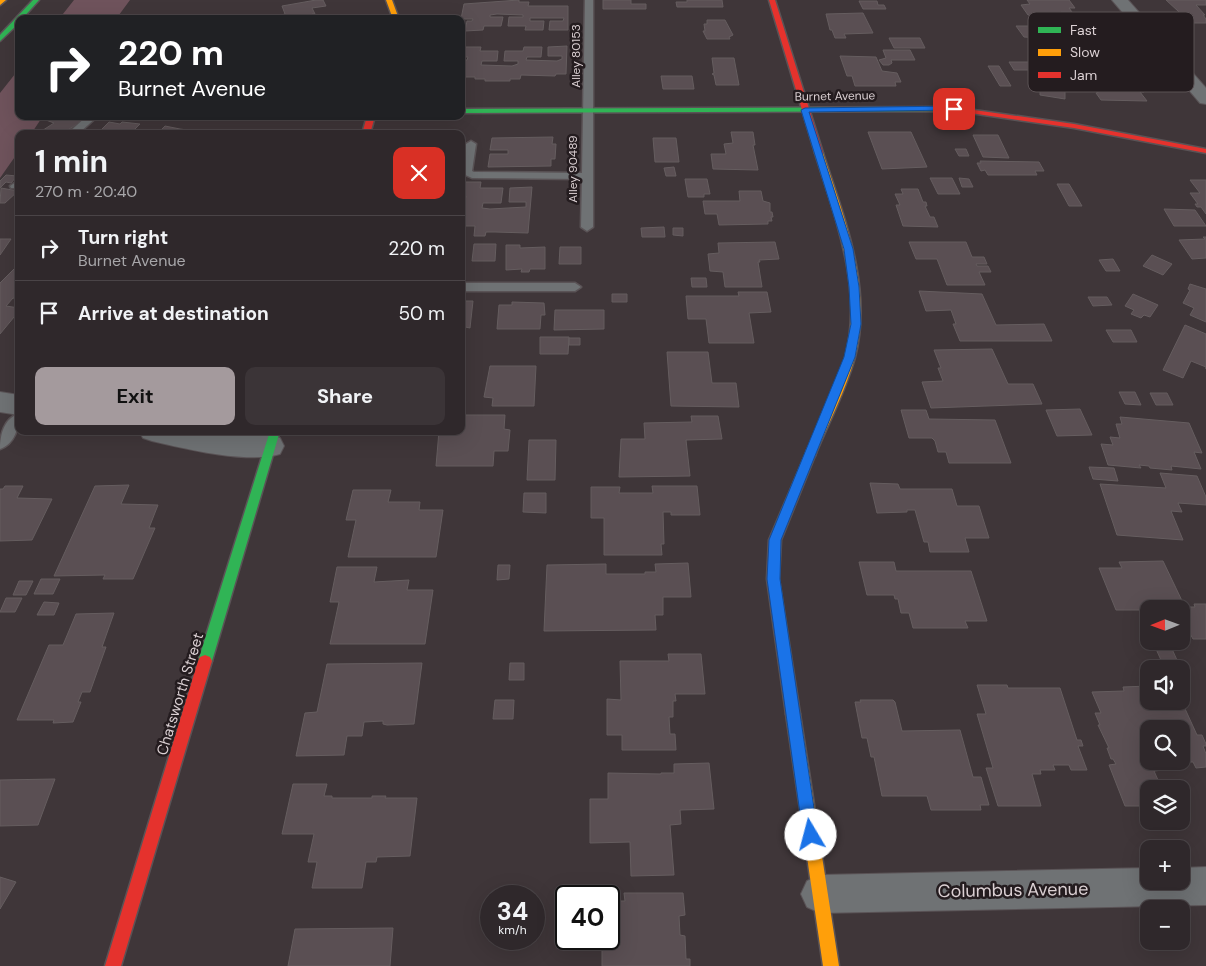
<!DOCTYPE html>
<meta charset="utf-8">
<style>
:root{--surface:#2f282b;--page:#3b3437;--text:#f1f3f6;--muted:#a7a6a9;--line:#4a4447;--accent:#a49a9d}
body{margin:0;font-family:"DM Sans",sans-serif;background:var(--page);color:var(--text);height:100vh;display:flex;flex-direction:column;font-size:19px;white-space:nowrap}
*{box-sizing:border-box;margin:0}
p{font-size:16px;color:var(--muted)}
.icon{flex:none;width:28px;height:28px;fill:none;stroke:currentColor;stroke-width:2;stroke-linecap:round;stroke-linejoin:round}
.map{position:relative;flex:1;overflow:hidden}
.drawer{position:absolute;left:15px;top:130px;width:450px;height:305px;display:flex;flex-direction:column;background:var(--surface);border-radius:10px;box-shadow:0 5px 20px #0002,0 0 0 1px var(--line)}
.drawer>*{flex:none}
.top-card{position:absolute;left:15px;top:15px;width:450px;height:105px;border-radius:10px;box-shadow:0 5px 20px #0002,0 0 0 1px var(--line);background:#202124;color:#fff;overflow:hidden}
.needle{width:32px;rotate:269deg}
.fabs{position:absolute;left:1140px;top:600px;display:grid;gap:10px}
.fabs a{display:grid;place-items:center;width:50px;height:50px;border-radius:10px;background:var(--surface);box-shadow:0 5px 20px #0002,0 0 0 1px var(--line);font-size:25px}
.speed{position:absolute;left:480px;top:885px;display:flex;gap:10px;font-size:25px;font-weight:700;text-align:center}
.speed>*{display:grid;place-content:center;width:65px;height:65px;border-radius:50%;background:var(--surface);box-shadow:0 5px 20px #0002,0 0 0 1px var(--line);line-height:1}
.speed small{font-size:12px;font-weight:400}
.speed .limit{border:2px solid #111;border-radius:8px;background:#fff;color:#111}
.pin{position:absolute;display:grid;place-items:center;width:42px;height:42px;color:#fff;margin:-21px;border-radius:10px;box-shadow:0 2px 8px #0006}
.me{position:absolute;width:55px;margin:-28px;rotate:352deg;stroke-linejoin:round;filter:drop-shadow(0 0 4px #0008)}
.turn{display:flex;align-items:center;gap:18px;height:105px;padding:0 20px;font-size:22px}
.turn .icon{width:65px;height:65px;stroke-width:2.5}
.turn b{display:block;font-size:35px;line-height:42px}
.round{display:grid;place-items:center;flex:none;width:52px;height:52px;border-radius:10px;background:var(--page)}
.overview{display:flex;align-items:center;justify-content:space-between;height:85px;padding:0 20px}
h1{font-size:30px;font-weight:700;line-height:38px}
.cta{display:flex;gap:10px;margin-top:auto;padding:10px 20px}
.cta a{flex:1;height:58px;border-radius:10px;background:var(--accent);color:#111;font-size:20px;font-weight:700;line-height:58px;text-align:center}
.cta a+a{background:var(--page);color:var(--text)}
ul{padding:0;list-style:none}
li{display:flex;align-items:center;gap:15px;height:65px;padding:0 20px;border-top:1px solid var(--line)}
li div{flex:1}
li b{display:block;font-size:19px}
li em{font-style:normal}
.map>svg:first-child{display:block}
.green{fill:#6f535c}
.building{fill:#5a4f53;stroke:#655d5f;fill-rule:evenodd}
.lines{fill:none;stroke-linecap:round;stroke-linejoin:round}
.lane-casing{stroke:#5a5356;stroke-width:3}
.street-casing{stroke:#5a5356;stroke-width:2}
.fast-casing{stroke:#5a5356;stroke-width:3}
.slow-casing{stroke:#5a5356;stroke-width:3}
.jam-casing{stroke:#5a5356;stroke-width:3}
.lane{fill:#6f7274;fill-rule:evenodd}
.street{fill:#6f7274;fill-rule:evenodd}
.fast{fill:#30b455;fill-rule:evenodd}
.slow{fill:#ff9f0a;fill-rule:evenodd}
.jam{fill:#e5322d;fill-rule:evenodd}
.route{fill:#1a73e8;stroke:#114b97}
.labels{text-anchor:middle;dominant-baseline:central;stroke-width:5;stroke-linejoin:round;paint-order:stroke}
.far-street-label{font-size:12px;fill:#dbd0d3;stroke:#241c1f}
.street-label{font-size:15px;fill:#dbd0d3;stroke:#241c1f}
.near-street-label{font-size:18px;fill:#dbd0d3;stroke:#241c1f}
.key{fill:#241c1f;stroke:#5b5255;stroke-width:1}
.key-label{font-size:14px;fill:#dbd0d3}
</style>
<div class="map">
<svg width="1206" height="966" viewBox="0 0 1206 966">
<rect width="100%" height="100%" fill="#3f3639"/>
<path class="green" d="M74,0H130L116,19H59Z
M19,69V116H43L31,134H19V151L0,178V93Z"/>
<path class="building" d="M316,0H323L326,6L312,8L315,14H312L314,19H280L283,18L281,15L285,14L282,6Z
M519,0V2H529L528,6H568V30H549L550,21H563L564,18H530V21H544L543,30H525L526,26H508L509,17H523V15L497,14L490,15V17H503L501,26H484L483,30L465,31L467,21H472L473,19H461L464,4Z
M603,0H631V4H646V9H603Z
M687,0H722L723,7H677L676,2H687Z
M1027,0H1069L1075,8H1069L1072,12H1061L1063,15H1028L1021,5L1030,4Z
M1166,0H1206V5H1196L1205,15H1203L1206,19V23H1191Z
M859,1H877L878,5H884L886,9H863Z
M863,13L873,33L844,34L846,38H835L832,30H830L826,14Z
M707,20H725L733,35L729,37L730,39H707L703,31H705L704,24H707Z
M1016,26H1033L1042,38L1024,37Z
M889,38H920L925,48H894Z
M567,46L566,74H556L555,76L521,75L520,79H510V81H485V79H475V77H461V60H467L468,57H461L462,47H481L480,51H498L497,61H482L481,65L512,66L518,64V61H504L505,51H523L524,47H542L541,57H527L526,60L557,61L562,59V56H548V47Z
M883,50H910L915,60H891L892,63L889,65H883L879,60L886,58Z
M840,56L876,57L882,71L897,73L901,82H895L896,86H855L852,76H847Z
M712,58H734L739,85H716L714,75L712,74L714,73Z
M1009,62H1032L1038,70H1014Z
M988,66H999L1011,86H1000Z
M1125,68L1144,92H1140L1147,101L1101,100L1096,93L1099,92L1082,69Z
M661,76H692L694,89H663Z
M1040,77L1065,81V99L1040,95Z
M52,116H78L85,119L63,133L66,134H37L54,123L46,120Z
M109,122L120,124L122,122L140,124L130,134H97Z
M165,126L180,129L202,132L201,134H157Z
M731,132H753L755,145H753L758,170L713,169L711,154H726L724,144L733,143Z
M868,132H911L927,167L882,169Z
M973,135H998L1009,158L983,157Z
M553,137L552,144H556L555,159H551V166L488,167L490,154H508V150H490L492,138Z
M653,138H676L679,162H655Z
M955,149H966L969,156H959Z
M980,161L1039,162L1044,171H1035L1037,175H988L985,170L981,171L977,163H981Z
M674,167L676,176H666L664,168Z
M6,175L17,176L11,183L6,182L0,188V181Z
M930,178H952L960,194H938Z
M959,178L969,179L973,187H962Z
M685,179H707L710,194H704V197H688Z
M1190,180H1206V214L1201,207H1197L1195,204H1198L1190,193H1200Z
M461,182H481L480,188H503L501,203H483L482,208L490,209L526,207V202H509L510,188L532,187L528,233L495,232H486L485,236H474L475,226H461V201H465L466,196H461Z
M1057,184H1069L1082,206H1069Z
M1,188L18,191L5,203H0Z
M901,189H918L923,202H926L927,206H925L930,217H934L938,227L903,226L896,205H900L895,194H903Z
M739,191H761L763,201L770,203V212H772L773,217H771L772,221H768V224L719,225L717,214H705L703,201H740Z
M1164,209L1195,210L1206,226H1174Z
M664,227L665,237H642L641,228Z
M673,228H683V236L673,235Z
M1203,237H1206V258L1192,259L1179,240L1205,239Z
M0,239H11L0,255Z
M775,242L779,259L759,260L760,262H758L762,287H725L723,272L710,271L708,254L719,253L718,243Z
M909,242H966L972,257H984L987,264H976L977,266H988L991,272H979L985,285H947L937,259H916Z
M474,244H496L495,261H472Z
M506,245H520V248L545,247V269H530L529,272H521L522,269L506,270Z
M560,247H581V264H559Z
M1152,255L1172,264L1163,275L1143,266Z
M1113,259L1120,271H1106L1099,260Z
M19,264V299L13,298L6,306L19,308V311L0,334V283Z
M691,278H706L707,287H692Z
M1190,284L1206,289V322L1190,315L1194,308L1183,303L1190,290L1188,289Z
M919,291L982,294L996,325L1044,324L1052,341H960L953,324H956L951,310L926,311Z
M738,292H767L771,312L749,313L754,343H709L706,319H688L686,296H739Z
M612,294H627V302H612Z
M1133,294L1158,305L1150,317L1144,315L1141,318L1131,314L1134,310L1125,306Z
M1088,297H1107L1112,305L1093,306Z
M461,298L462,301H473L470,328L461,326Z
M512,302L544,303L545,315H541L540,329H497L499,305H512Z
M555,310H604V329L554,330Z
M1185,325L1206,334V369V367L1191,361L1183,378L1163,370Z
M1106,330H1131L1137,342H1113Z
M540,337H569L568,354H540Z
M569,338H580V345H569Z
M992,349L1008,384H1033L1042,404L931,408L922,382L943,381L938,368H941L934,350Z
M667,352H708L712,383H736L739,407L671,406Z
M490,366H536L534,406H492L493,398L484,397Z
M1119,392H1135L1141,405L1125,404Z
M1150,393H1167L1173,405H1156Z
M1080,409L1092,435L1057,436L1046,410Z
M901,410H926L929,419L995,420L1011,463H949L946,452H938L935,441L932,438H909Z
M461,415H505L504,429L510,430L508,451H494L493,466H436L439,431H461Z
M691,416H718L722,439L686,440L690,476L619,477L621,439H645L644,423L692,422Z
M1120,417L1189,423L1202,453L1194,452L1201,469L1171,466L1172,470L1150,468L1149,466L1139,465L1141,468L1108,465L1101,444L1113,445L1110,437L1120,438L1116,424H1122Z
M529,440H556L555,480H527Z
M1089,467L1114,468L1118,481L1093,479Z
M1160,473L1197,476L1206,497V505L1178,503L1182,512L1171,511L1183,540L1117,535L1100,484L1166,488Z
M870,483L898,484L900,489H952L957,506H979L989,538H965L969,552H930L928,542H924L915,510H907V512L877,513Z
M129,485L121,504L158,505L149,528H155L133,579H103L105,575L54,576L95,486Z
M5,486H23L17,498L52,499L32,540L0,541V489H3Z
M652,486H697L700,515H671V512H663L664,544H661L662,555H604V518H591V487H620L619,493H653Z
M353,490H391L388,502H420L419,510H443L436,557H348L356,520H346Z
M524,493H546V513L523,512Z
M1163,561L1185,607H1195L1194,604H1206V639H1193L1188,630H1181V609H1149V630L1140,610H1116L1099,568H1122L1119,562Z
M859,562H894L896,571H971L987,621H965L968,628H913L909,613H901L898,599H895L894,595H867Z
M688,563L691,597H663V615H655L656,630L544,631L547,565L606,564V574H645V572H656L655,564Z
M498,565H510L509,579L497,580Z
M337,567H377L374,582L409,580L407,590H433L425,644H330L339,602H330Z
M41,579H60L53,594H34Z
M19,581H33L26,595H13Z
M6,598H22L15,612H0Z
M44,602L59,603L54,615H37Z
M114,613L102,647H106L90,692H82L78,702H81L73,722L53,723L54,720H17L49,645H63L76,614Z
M1156,649H1172L1181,669H1165Z
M668,654H701L705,694H675L676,701H673V717H669L670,734H675L676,750H622V735H607V699L621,700L620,661H669Z
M422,663L414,724L387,725L383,724V721L364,722L362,736H347L344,755L296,756L305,713L317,712L327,664Z
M510,663H524V680H509Z
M977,685H1007L1008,688H1060L1077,740H1081L1083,746H1078L1087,770H1071L1069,765H1053L1055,770H1040L1041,774H1032L1041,806H998L986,768H993L977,714H986Z
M1149,686V701H1181V700L1197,735H1202L1206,744V746H1203L1206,754V767L1196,768L1193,762H1176L1178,766H1161L1163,770L1154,771L1162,789H1149V806H1125L1109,765L1116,764L1113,759H1111L1107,748H1109L1098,725H1100L1095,713H1101L1092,692L1124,691L1123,687ZM1149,729H1181V761H1149Z
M495,700H514L513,719H493Z
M860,700H893L895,702L902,731L960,730L973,777H981L989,805H980L981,810H931L927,796H882L874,757H871L867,738H862L855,702H861Z
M709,763L714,809L680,810L681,824L670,825L674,875L631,876L630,842L590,843V799H608V773L661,774V773H674V764Z
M55,779L38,825L0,826V780Z
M293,784H327L324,796H332V798H372V796H386L385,798H417L410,856L377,857L376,862H366L362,888H312L317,862H308L314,834H282Z
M0,877L16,882L0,909Z
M624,893H683L685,915L679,916L680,935L685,936L686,959H690V966H602V939H609V901H625Z
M393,928L390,966H288L295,929Z"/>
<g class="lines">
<g class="lane-casing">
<path id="lane" d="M585,0H593V227L587,231L581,227L582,179L472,178L461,173L466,144L471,141L476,144L472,171L474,172L582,173Z
M87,116H98L78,134H67Z
M19,180V188H11L10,186Z
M461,283H575L581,287L575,291H461Z
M19,414C19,427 15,444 0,449C0,435 4,418 19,414Z"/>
</g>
<g class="street-casing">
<path id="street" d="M1112,0H1128L1206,88V104L1200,103Z
M0,392L19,395V415L0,412Z
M139,431H204L271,435L280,438L284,446L280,454C248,464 186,449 152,441L143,438Z
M1206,867V905L820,913L807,907L801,894L807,881L820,875L1149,868V881H1181V868Z"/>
</g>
<g class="fast-casing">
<path id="fast" d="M33,0H39L22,19H19V23L0,41V35Z
M953,107L970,109L974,111L970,113L953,111L461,113V109Z
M270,431H280L212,661L210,665L205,667L200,665L198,661Z"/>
</g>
<g class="slow-casing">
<path id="slow" d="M0,0H6L0,5Z
M386,0H392L399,19H393Z
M816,151L823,153C844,218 873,288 855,357C846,390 829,422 816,453L815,456H807L806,453C819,422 835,391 845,358C864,289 835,218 815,153Z
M793,707L798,709L800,714L839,966H823L786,714L788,709Z"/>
</g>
<g class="jam-casing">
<path id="jam" d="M769,0H775L823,153L822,155L815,153Z
M967,109L1074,124L1206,149V153L1074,128L970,113H967Z
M367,116H375L370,134H362Z
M811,449L815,450L816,453L781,540L779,579L800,714L798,719L793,721L788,719L786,714L767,579L769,540L806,453L807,450Z
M205,655L210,657L212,661L121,966H105L198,661L200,657Z"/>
</g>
<use href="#lane" class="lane"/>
<use href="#street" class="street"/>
<use href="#fast" class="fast"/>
<use href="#slow" class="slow"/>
<use href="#jam" class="jam"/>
</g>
<path class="route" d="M954,106L956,107V110L809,112L853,249L859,287L861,324L855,357L781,540L780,579L818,835L816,840L811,843L806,840L803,835L767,579L769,540L844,357L851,324L849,287L844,249L801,110L805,108Z"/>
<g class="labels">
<g class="far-street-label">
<text transform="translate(576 56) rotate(-90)">Alley 80153</text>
<text transform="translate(835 96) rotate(-1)">Burnet Avenue</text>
<text transform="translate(573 169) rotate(-90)">Alley 90489</text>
</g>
<g class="street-label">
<text transform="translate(180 694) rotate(-73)">Chatsworth Street</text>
</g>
<g class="near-street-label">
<text transform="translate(1013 890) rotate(-1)">Columbus Avenue</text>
</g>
</g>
<rect x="1028" y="12" width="166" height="80" rx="8" class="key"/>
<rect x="1038" y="27" width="23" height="6" fill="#30b455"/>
<rect x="1038" y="49" width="23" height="7" fill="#ff9f0a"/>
<rect x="1038" y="72" width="23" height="6" fill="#e5322d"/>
<g class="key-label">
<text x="1070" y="35">Fast</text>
<text x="1070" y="57">Slow</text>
<text x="1070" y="80">Jam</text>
</g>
</svg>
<div class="fabs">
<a><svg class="needle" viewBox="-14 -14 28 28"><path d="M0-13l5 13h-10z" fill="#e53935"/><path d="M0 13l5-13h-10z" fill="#a7a6a9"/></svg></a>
<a><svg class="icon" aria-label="sound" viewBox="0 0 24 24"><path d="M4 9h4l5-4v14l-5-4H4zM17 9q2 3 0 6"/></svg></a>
<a><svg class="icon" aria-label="search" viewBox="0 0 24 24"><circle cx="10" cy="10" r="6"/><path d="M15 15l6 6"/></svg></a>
<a><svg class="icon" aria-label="layers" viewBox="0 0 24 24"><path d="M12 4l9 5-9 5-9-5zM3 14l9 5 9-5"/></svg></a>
<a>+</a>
<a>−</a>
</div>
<div class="speed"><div>34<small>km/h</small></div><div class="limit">40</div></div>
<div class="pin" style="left:954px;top:109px;background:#d93025"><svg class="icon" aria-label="arrive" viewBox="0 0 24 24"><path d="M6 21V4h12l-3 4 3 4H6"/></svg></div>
<svg class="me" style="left:811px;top:835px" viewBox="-20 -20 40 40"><circle r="19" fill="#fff"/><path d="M0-13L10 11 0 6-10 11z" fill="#1a73e8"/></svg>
<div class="top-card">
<div class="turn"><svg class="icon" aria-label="right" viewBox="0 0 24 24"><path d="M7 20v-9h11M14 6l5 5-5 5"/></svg><div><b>220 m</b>Burnet Avenue</div></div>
</div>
<section class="drawer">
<div class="overview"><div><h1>1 min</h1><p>270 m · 20:40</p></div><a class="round" style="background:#d93025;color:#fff"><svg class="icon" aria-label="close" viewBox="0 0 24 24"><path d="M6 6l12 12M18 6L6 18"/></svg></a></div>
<ul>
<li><svg class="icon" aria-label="right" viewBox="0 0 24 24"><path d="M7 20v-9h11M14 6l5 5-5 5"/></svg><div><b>Turn right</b><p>Burnet Avenue</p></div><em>220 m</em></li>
<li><svg class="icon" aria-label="arrive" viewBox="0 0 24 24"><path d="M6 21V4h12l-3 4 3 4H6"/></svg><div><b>Arrive at destination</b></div><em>50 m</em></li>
</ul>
<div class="cta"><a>Exit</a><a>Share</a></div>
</section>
</div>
